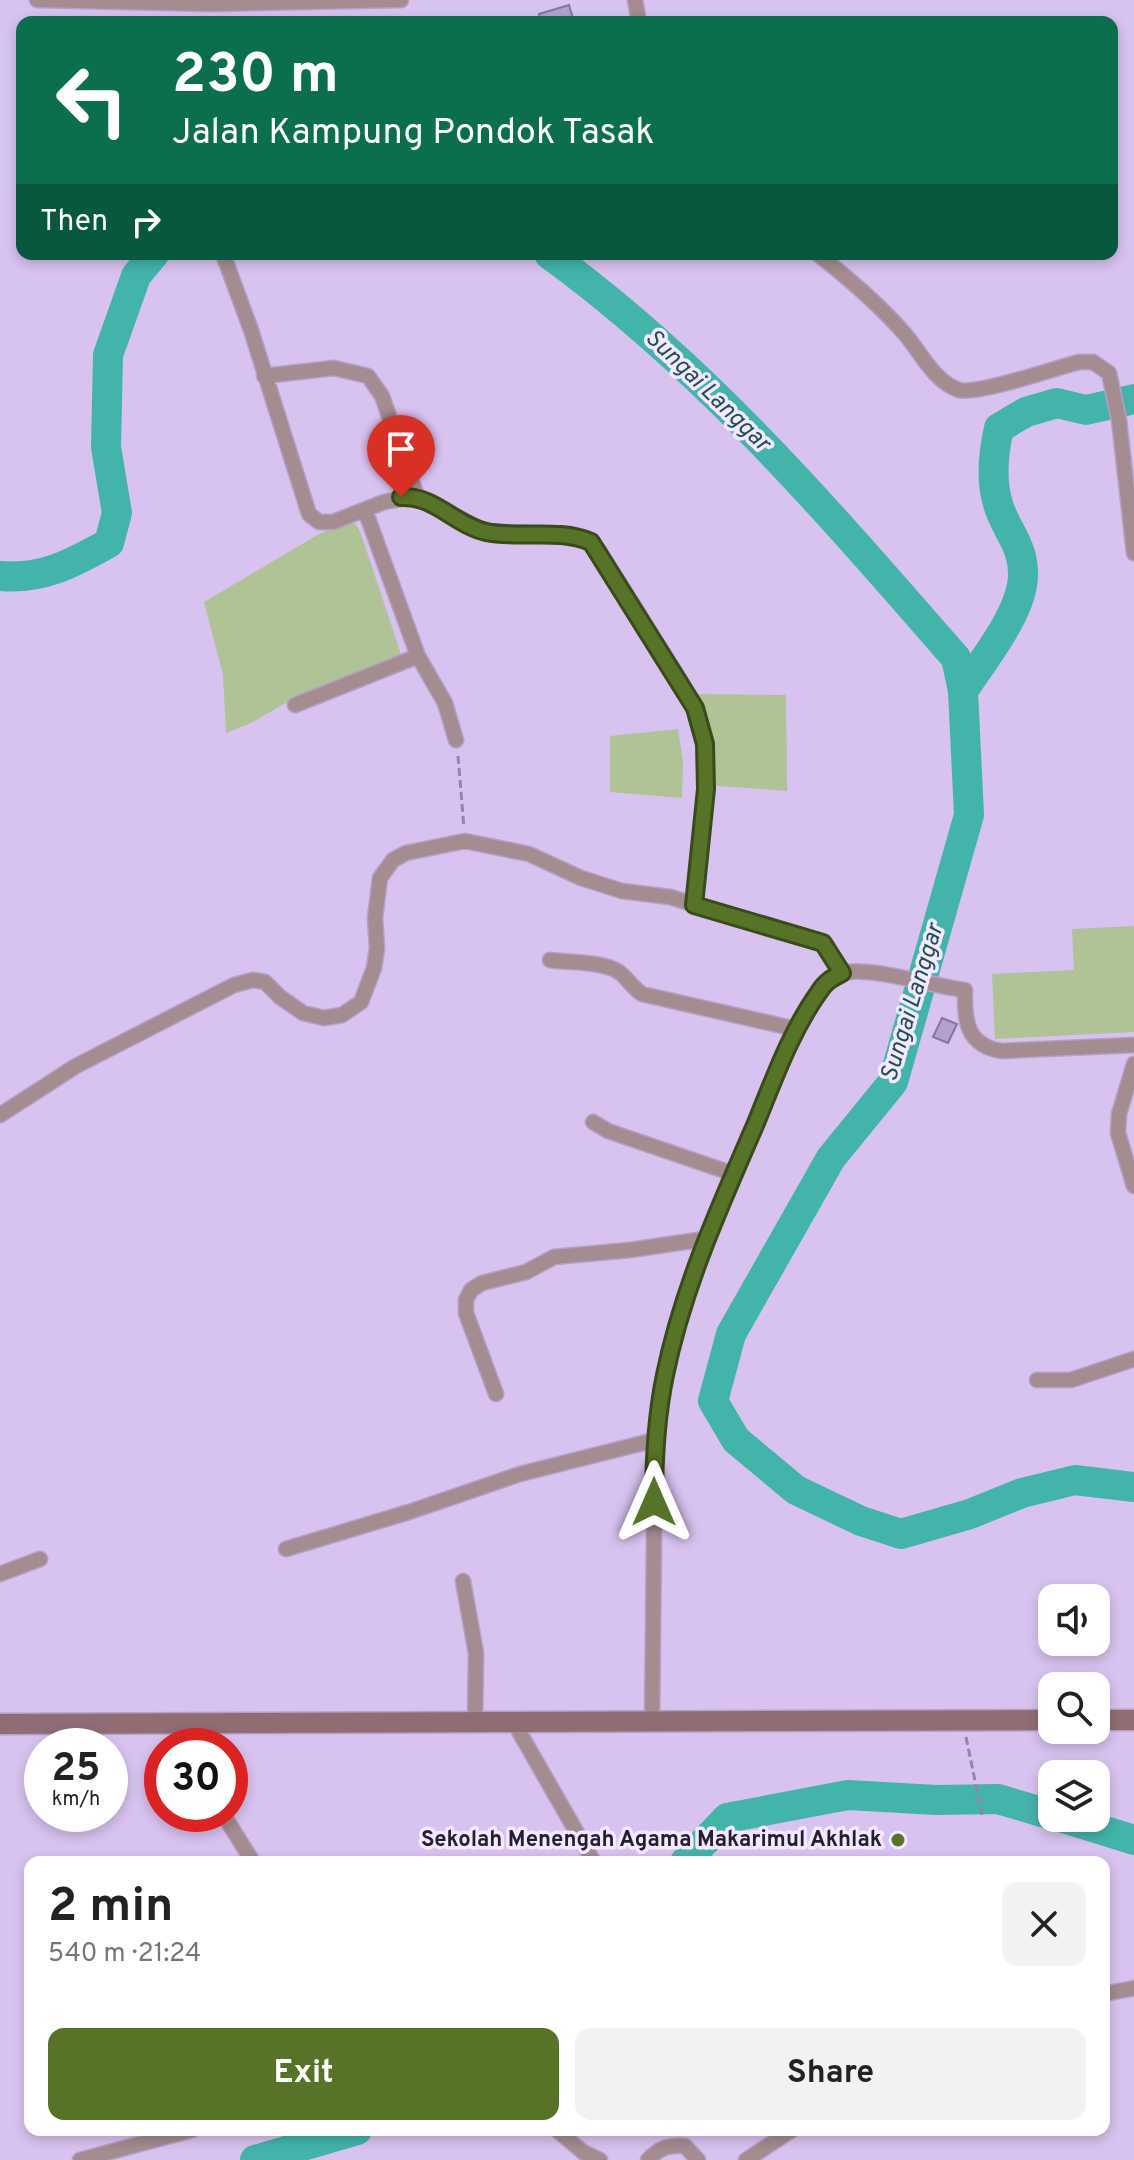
<!DOCTYPE html>
<meta charset="utf-8">
<style>
:root{--surface:#fff;--page:#f2f2f2;--text:#222;--muted:#767676;--accent:#577327}
body{margin:0;font-family:Overpass,sans-serif;background:var(--page);color:var(--text);height:100vh;display:flex;flex-direction:column;font-size:30px;white-space:nowrap}
*{box-sizing:border-box;margin:0}
p{font-size:26px;color:var(--muted)}
.icon{flex:none;width:44px;height:44px;fill:none;stroke:currentColor;stroke-width:2;stroke-linecap:round;stroke-linejoin:round}
.map{position:relative;flex:1;overflow:hidden}
.panel{position:absolute;left:24px;top:1856px;width:1086px;height:280px;display:flex;flex-direction:column;background:var(--surface);border-radius:16px;box-shadow:0 4px 12px #0003}
.panel>*{flex:none}
.banner{position:absolute;left:16px;top:16px;width:1102px;height:244px;border-radius:16px;box-shadow:0 4px 12px #0003;background:#0b6e4f;color:#fff;overflow:hidden}
.tools{position:absolute;left:1038px;top:1584px;display:grid;gap:16px}
.tools a{display:grid;place-items:center;width:72px;height:72px;border-radius:16px;background:var(--surface);box-shadow:0 4px 12px #0003;font-size:40px}
.speed{position:absolute;left:24px;top:1728px;display:flex;gap:16px;font-size:40px;font-weight:700;text-align:center}
.speed>*{display:grid;place-content:center;width:104px;height:104px;border-radius:50%;background:var(--surface);box-shadow:0 4px 12px #0003;line-height:1}
.speed small{font-size:20px;font-weight:400}
.speed .limit{border:12px solid #d22;background:#fff;color:#111}
.pin{position:absolute;display:grid;place-items:center;width:68px;height:68px;color:#fff;margin:-82px -34px;border-radius:50% 50% 50% 0;rotate:-45deg;box-shadow:0 0 8px #0007}
.pin .icon{rotate:45deg}
.me{position:absolute;width:88px;margin:-44px;rotate:0deg;stroke-linejoin:round;filter:drop-shadow(0 0 6px #0008)}
.turn{display:flex;align-items:center;gap:28px;height:168px;padding:0 24px;font-size:36px}
.turn .icon{width:104px;height:104px;stroke-width:2.5}
.turn b{display:block;font-size:56px;line-height:68px}
.then{display:flex;align-items:center;height:76px;padding:0 24px;background:#0003;gap:16px;font-size:30px}
.round{display:grid;place-items:center;flex:none;width:84px;height:84px;border-radius:16px;background:var(--page)}
.head{display:flex;align-items:center;justify-content:space-between;height:136px;padding:0 24px}
h1{font-size:48px;font-weight:700;line-height:60px}
.action{display:flex;gap:16px;margin-top:auto;padding:16px 24px}
.action a{flex:1;height:92px;border-radius:16px;background:var(--accent);color:#fff;font-size:32px;font-weight:700;line-height:92px;text-align:center}
.action a+a{background:var(--page);color:var(--text)}
.map>svg:first-child{display:block}
.green{fill:#afc397}
.lines{fill:none;stroke-linecap:round;stroke-linejoin:round}
.river{stroke:#43b4aa;stroke-width:30}
.building{fill:#b5a0cb;stroke:#88749d;stroke-width:2}
.street-casing{stroke:#b4a1c8;stroke-width:17}
.secondary-casing{stroke:#b4a1c8;stroke-width:23}
.path{stroke:#9685a7;stroke-width:3;stroke-dasharray:8 4;stroke-linecap:butt}
.street{stroke:#a48c90;stroke-width:14}
.secondary{stroke:#8f6d72;stroke-width:20}
.route-casing{stroke:#394b19;stroke-width:20}
.route{stroke:#577327;stroke-width:14}
.poi-dot{fill:#577327;stroke:#f3e8ff;stroke-width:3}
.labels{text-anchor:middle;dominant-baseline:central;stroke-width:7;stroke-linejoin:round;paint-order:stroke}
.poi-label{font-size:22px;font-weight:bold;fill:#261e2e;stroke:#f3e8ff;text-anchor:end}
.water-label{font-size:24px;font-style:italic;fill:#20514c;stroke:#f3e8ff}
</style>
<div class="map">
<svg width="1134" height="2160" viewBox="0 0 1134 2160">
<rect width="100%" height="100%" fill="#d8c2ef"/>
<path class="green" d="M347,522L356,524L361,534L403,660L303,693L251,723L226,733L223,675L204,602L319,534Z
M691,694L786,695L787,791L704,785Z
M678,729L683,761L682,798L610,792V736Z
M1134,926V1032L995,1039L992,974L1074,970L1072,929Z"/>
<g class="lines">
<path class="river" d="M549,254C706,368 829,513 956,658L963,691L969,815L893,1082L831,1158L731,1334L713,1401L736,1440L796,1490L861,1521L901,1534L970,1514L1022,1493L1075,1480L1134,1487
M0,576C43,580 73,563 109,543L117,513L106,447L108,355L136,276L154,254
M963,691C983,660 1022,613 1023,576C1024,546 1007,532 999,507C990,481 993,454 999,428L1026,412L1057,403L1086,410L1134,399
M1063,1818L1134,1840
M685,1862L727,1818L848,1795L936,1800L998,1799L1052,1815
M255,2160L357,2130"/>
</g>
<path class="building" d="M569,5L574,22H541L539,14Z
M942,1018L957,1024L948,1043L933,1037Z"/>
<g class="lines">
<g class="street-casing">
<path id="street" d="M37,0L212,4L401,0
M635,0L639,22
M223,254L251,330L309,514L319,522H333L384,502L417,496L484,531L574,536L591,542L599,551L681,682L695,708L705,744L706,789L694,905
M818,254C848,278 879,304 904,333C920,351 934,382 959,390C977,395 1056,368 1079,362H1093L1109,373L1119,420L1134,553
M264,376L334,368L368,376L382,396L417,496
M365,510L418,656L445,703L456,740
M295,705L418,656
M550,960C570,963 602,961 619,972C627,978 633,988 642,994L796,1029
M1134,1064L1119,1114L1118,1133L1134,1186
M0,1115L76,1066L234,985L253,980L265,982L280,997L303,1013L324,1018L342,1015L361,1002L374,968L377,948L375,918L380,878L393,860L406,853L465,841L529,854L581,878L622,891L670,897L823,943L842,973
M593,1122L608,1131L734,1174
M1037,1380H1071L1134,1359
M496,1394L466,1313V1300L471,1290L482,1283L526,1272L554,1257L630,1250L705,1239
M286,1549L409,1512L520,1474L655,1440
M0,1574L40,1559
M463,1581L476,1653L475,1721
M513,1721L592,1859
M652,1721C653,1660 653,1599 654,1539C654,1483 654,1430 665,1375C686,1274 731,1180 772,1086C784,1056 809,985 840,974C865,964 935,987 965,990C964,1021 967,1046 1002,1051L1134,1045
M191,1746L193,1723
M223,1814L253,1862
M1104,1994L1134,1988
M557,2130L583,2152L600,2160
M80,2160L192,2130
M648,2160C659,2148 668,2145 685,2146L698,2160
M746,2160L792,2130"/>
</g>
<g class="secondary-casing">
<path id="secondary" d="M1096,1720H1134
M0,1724L1052,1720"/>
</g>
<path class="path" d="M458,756L464,828
M966,1737L982,1815"/>
<use href="#street" class="street"/>
<use href="#secondary" class="secondary"/>
</g>
<g class="lines">
<g class="route-casing">
<path id="route" d="M401,497C434,495 455,525 486,532C520,539 558,528 591,542L695,708L705,744L706,789L694,905L823,943L842,973C832,978 825,982 819,992C791,1031 774,1079 756,1123C720,1206 683,1287 665,1375C656,1418 654,1459 654,1502"/>
</g>
<use href="#route" class="route"/>
</g>
<circle class="poi-dot" cx="898" cy="1840" r="8"/>
<g class="labels">
<g class="poi-label">
<text x="882" y="1840">Sekolah Menengah Agama Makarimul Akhlak</text>
</g>
<g class="water-label">
<text transform="translate(707 391) rotate(44)">Sungai Langgar</text>
<text transform="translate(913 1003) rotate(-73)">Sungai Langgar</text>
</g>
</g>
</svg>
<div class="tools">
<a><svg class="icon" aria-label="sound" viewBox="0 0 24 24"><path d="M4 9h4l5-4v14l-5-4H4zM17 9q2 3 0 6"/></svg></a>
<a><svg class="icon" aria-label="search" viewBox="0 0 24 24"><circle cx="10" cy="10" r="6"/><path d="M15 15l6 6"/></svg></a>
<a><svg class="icon" aria-label="layers" viewBox="0 0 24 24"><path d="M12 4l9 5-9 5-9-5zM3 14l9 5 9-5"/></svg></a>
</div>
<div class="speed"><div>25<small>km/h</small></div><div class="limit">30</div></div>
<div class="pin" style="left:401px;top:497px;background:#d93025"><svg class="icon" aria-label="arrive" viewBox="0 0 24 24"><path d="M6 21V4h12l-3 4 3 4H6"/></svg></div>
<svg class="me" style="left:654px;top:1502px" viewBox="-20 -20 40 40"><path d="M0-17L14 15 0 8-14 15z" fill="#577327" stroke="#fff" stroke-width="4"/></svg>
<div class="banner">
<div class="turn"><svg class="icon" aria-label="left" viewBox="0 0 24 24"><path d="M17 20v-9H6M10 6l-5 5 5 5"/></svg><div><b>230 m</b>Jalan Kampung Pondok Tasak</div></div>
<div class="then">Then<svg class="icon" aria-label="right" viewBox="0 0 24 24"><path d="M7 20v-9h11M14 6l5 5-5 5"/></svg></div>
</div>
<section class="panel">
<div class="head"><div><h1>2 min</h1><p>540 m · 21:24</p></div><a class="round"><svg class="icon" aria-label="close" viewBox="0 0 24 24"><path d="M6 6l12 12M18 6L6 18"/></svg></a></div>
<div class="action"><a>Exit</a><a>Share</a></div>
</section>
</div>
